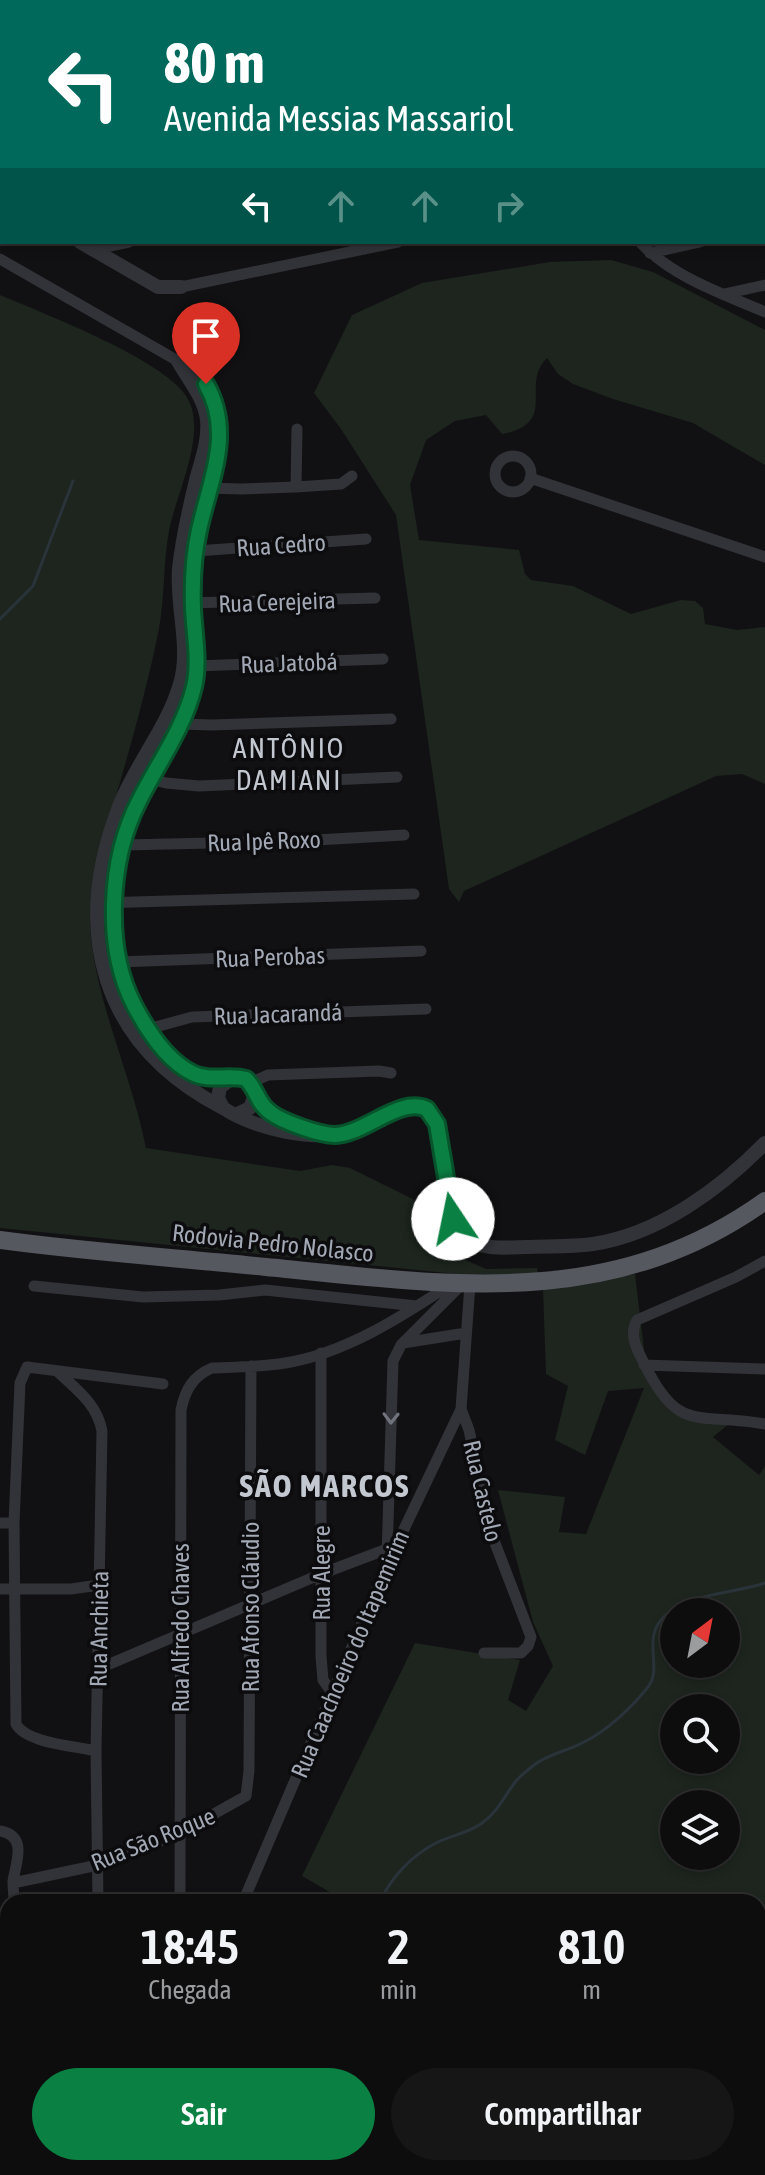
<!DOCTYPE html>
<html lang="pt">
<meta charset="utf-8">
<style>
:root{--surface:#0d0d0e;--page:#161617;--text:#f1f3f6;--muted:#9a9c9e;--line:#2d2d2e;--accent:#0b8043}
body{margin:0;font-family:"Asap Condensed",sans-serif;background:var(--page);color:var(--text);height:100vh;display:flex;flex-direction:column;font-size:30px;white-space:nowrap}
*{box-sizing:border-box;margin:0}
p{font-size:26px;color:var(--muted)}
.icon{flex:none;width:44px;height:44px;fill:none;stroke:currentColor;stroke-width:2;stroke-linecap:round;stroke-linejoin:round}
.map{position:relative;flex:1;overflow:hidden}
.panel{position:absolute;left:0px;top:1894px;width:766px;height:282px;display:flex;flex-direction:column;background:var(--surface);border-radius:24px 24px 0 0;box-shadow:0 4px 12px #0003,0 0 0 2px var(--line)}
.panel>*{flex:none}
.top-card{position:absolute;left:0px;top:0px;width:766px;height:244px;box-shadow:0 4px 12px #0003,0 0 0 2px var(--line);background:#00695c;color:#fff;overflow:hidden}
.needle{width:52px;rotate:32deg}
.tools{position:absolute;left:660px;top:1598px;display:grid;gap:16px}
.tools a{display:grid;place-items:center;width:80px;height:80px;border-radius:50%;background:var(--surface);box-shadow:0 4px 12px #0003,0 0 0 2px var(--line);font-size:40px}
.pin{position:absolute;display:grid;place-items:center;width:68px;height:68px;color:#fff;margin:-82px -34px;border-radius:50% 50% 50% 0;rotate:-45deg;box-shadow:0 0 8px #0007}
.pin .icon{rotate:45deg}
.me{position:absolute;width:88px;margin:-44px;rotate:349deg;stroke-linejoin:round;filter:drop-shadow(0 0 6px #0008)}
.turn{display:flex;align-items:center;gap:28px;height:168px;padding:0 32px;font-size:36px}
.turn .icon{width:104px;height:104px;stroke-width:2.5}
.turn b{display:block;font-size:56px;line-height:68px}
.lanes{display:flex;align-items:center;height:76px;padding:0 32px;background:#0003;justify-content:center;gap:40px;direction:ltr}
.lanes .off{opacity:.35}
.eta{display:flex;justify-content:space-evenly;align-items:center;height:136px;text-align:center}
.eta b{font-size:48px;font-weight:600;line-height:56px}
.action{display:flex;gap:16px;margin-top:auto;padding:16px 32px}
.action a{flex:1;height:92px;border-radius:48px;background:var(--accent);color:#fff;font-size:32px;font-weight:600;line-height:92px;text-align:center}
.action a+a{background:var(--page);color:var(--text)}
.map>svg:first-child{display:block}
.green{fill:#1d251e;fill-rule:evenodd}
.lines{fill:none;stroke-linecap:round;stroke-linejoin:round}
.stream{stroke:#293339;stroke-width:3}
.minor{stroke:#323338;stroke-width:11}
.tertiary{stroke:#323338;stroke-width:14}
.trunk{stroke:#565860;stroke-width:18}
.oneway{stroke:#70737c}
.route-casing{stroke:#07532c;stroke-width:20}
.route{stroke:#0b8043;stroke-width:14}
.labels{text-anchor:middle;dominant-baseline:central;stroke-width:7;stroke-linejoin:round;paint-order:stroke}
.street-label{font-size:24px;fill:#a2a8b4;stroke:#0c0c0e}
.quarter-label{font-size:28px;letter-spacing:2px;fill:#c3c7d0;stroke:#0c0c0e}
.district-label{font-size:32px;font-weight:bold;letter-spacing:2px;fill:#c3c7d0;stroke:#0c0c0e}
</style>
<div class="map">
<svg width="765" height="2175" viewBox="0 0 765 2175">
<rect width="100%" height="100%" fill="#111113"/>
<path class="green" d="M0,0H183L2,2L0,155Z
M611,260L653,272L765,330V465L693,423L613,399L573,384L558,374L547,358C519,385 560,423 502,434L486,415L455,421L426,440L410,485L419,540L519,550L525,574L531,580L573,586L631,614L681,600L695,601L703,608L705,624L737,630L765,627V784L742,774L716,776L464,891L459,902L449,889L396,515L341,429L314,393L352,315L422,283L550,262Z
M0,295C42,313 172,362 189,401C206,437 176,494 169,531C163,563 165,596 159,628C144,706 119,782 99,858C94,884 88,912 91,938C99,1010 132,1077 146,1148L300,1171L332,1165L350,1168L431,1208L429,1231L431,1245L486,1269L537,1268L538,1276L457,1274L0,1228Z
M635,1274L646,1366L691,1420L736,1418L713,1437L759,1475L765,1466V2175H325L328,2168H758V1902H347L302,1876L415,1643L520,1660L508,1700L526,1711L553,1666L533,1622L498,1490L565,1497L559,1532L586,1534L644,1388L608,1391L585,1455L555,1440L568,1386L546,1374L543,1289ZM674,1612H726V1664H674ZM674,1708H726V1760H674ZM674,1804H726V1856H674Z"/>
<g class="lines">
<path class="stream" d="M0,619L33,586L73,481
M380,1902C391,1877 413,1854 438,1842C452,1835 469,1833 482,1823C499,1811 504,1796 516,1781C521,1775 528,1770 534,1765C548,1754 568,1751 584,1742C607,1731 632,1707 648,1687C664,1666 639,1637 667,1614C692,1593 735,1593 765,1583
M758,2108L765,2104
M330,2175L333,2168
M651,2175L654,2168"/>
<path class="minor" d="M309,0L310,2
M591,0V2
M251,2L254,0
M429,2L439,0
M764,61H765
M764,114H765
M0,169L2,168
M764,170H765
M764,229L765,228
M640,242C672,277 723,294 765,312
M91,250L129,242
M650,253L700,242
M0,259L178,361
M181,287L398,242
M724,294L765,285
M495 474a18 18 0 1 1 36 0a18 18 0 1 1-36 0Z
M530,478L765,557
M195,484L209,488L241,489L296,487L341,484L352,476
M296,487L297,429
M196,551L366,539
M185,603L375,598
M196,666L383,659
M175,721L181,724L212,725L391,719
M134,775L166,783L199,786L397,777
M124,845L299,841L404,835
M98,903L414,894
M118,962L421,951
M141,1031L192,1017L426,1009
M250,1083L268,1075L379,1071L391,1073
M765,1261L736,1277L637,1320C629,1334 636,1348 643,1361C678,1435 697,1412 765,1424
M470,1284L461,1409L469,1430L490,1530L531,1637L528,1646L521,1653H484
M34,1286L143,1297L219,1295L265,1290L417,1306
M403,1343L466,1333
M321,1353V1656L323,1680L333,1694
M644,1365L765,1369
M58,1372C77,1390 97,1404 102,1431L96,1751L98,1902
M0,1523H14
M387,1556L393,1361L401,1345L462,1284
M0,1589H71L99,1585
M98,1669L321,1574L387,1549
M96,1751C75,1746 26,1743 16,1724L14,1523L20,1383L27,1367L163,1384
M0,1831C28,1836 16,1862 13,1881C13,1888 14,1895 14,1902
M13,1883L98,1865L178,1834L246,1796L249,1771L251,1366
M180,1901L181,1410C185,1390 193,1376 212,1368C236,1367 261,1367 285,1363C344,1354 403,1316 451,1284
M243,1902L387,1565L461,1409
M0,1937L8,1941
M0,2006L8,2010
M0,2101L8,2104
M145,2168L160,2175
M180,2175L183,2168
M318,2175L321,2168"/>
<path class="tertiary" d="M709,2L720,0
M764,5H765
M80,242L158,287H181
M178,361C188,379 205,399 207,420C209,441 201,461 196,480C189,509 182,540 179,569C176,607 191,648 180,684C167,728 137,762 120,804C71,930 99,1044 223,1108
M178,361L194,365C205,382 217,399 221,419C226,457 196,527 192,568C188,608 203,651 193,690C182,732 155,765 137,804C106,872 105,949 139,1015C150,1036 174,1068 198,1075C207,1078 218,1078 228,1079
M255,1095C267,1117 292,1123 316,1130
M237,1114L250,1108L255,1095L246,1079L234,1077L220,1087L218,1098L223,1108C255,1129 314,1142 351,1132C375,1125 402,1097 427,1109L437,1124L453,1219C468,1252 494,1248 526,1247C548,1246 571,1247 593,1244C659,1234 720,1189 765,1143"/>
<path class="trunk" d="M0,1240C88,1252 178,1258 266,1267C445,1284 608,1313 765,1201"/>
</g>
<defs><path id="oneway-chevron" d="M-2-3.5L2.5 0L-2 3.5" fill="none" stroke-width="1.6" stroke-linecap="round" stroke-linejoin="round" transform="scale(2)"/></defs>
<use class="oneway" href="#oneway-chevron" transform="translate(391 1418) rotate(91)"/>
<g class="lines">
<g class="route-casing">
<path id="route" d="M206,384C234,433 210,480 199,530C193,557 192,581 193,608C194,633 200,662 194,687C184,728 158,763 139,801C109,859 104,947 134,1005C147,1030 166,1060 192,1073C209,1082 229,1074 246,1079C257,1089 257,1104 271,1113C283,1122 320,1135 335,1135C365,1134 400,1096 427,1109L437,1124L453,1219"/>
</g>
<use href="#route" class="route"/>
</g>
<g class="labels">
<g class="street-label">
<text transform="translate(281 545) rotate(-4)">Rua Cedro</text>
<text transform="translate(277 602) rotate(-2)">Rua Cerejeira</text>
<text transform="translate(289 663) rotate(-2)">Rua Jatobá</text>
<text transform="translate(264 841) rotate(-2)">Rua Ipê Roxo</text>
<text transform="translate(270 957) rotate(-2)">Rua Perobas</text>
<text transform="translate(278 1014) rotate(-2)">Rua Jacarandá</text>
<text transform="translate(273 1243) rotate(6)">Rodovia Pedro Nolasco</text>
<text transform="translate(483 1491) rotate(77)">Rua Castelo</text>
<text transform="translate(321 1573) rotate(-90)">Rua Alegre</text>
<text transform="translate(250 1607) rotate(-90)">Rua Afonso Cláudio</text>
<text transform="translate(180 1628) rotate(-90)">Rua Alfredo Chaves</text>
<text transform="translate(99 1629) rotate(-89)">Rua Anchieta</text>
<text transform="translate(350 1654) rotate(-67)">Rua Caachoeiro do Itapemirim</text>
<text transform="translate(153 1839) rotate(-22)">Rua São Roque</text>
</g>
<g class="quarter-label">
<text x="289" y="748">ANTÔNIO<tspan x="289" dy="32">DAMIANI</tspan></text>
</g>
<g class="district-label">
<text x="325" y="1485">SÃO MARCOS</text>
</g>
</g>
</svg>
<div class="tools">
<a><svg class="needle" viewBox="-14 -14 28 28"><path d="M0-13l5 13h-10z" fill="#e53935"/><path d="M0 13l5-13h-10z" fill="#9a9c9e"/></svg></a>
<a><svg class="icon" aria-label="search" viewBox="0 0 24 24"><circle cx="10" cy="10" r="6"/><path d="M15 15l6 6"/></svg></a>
<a><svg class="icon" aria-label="layers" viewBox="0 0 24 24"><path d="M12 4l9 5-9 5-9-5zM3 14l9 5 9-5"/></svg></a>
</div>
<div class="pin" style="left:206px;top:384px;background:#d93025"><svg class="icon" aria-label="arrive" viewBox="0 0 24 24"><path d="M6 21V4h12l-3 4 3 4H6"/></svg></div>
<svg class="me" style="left:453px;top:1219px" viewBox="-20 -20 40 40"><circle r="19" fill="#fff"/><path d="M0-13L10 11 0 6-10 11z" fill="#0b8043"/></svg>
<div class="top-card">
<div class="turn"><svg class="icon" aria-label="left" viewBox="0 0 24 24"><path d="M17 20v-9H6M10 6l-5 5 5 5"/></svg><div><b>80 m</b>Avenida Messias Massariol</div></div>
<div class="lanes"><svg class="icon" aria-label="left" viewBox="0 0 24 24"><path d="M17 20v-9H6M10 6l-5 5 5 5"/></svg><svg class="icon off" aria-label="ahead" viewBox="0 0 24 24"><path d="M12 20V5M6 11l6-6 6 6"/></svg><svg class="icon off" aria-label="ahead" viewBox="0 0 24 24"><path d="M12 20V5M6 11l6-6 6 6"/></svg><svg class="icon off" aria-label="right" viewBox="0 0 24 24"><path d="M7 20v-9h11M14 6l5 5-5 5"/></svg></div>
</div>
<section class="panel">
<div class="eta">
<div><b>18:45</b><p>Chegada</p></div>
<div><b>2</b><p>min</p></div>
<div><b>810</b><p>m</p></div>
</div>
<div class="action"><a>Sair</a><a>Compartilhar</a></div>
</section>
</div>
